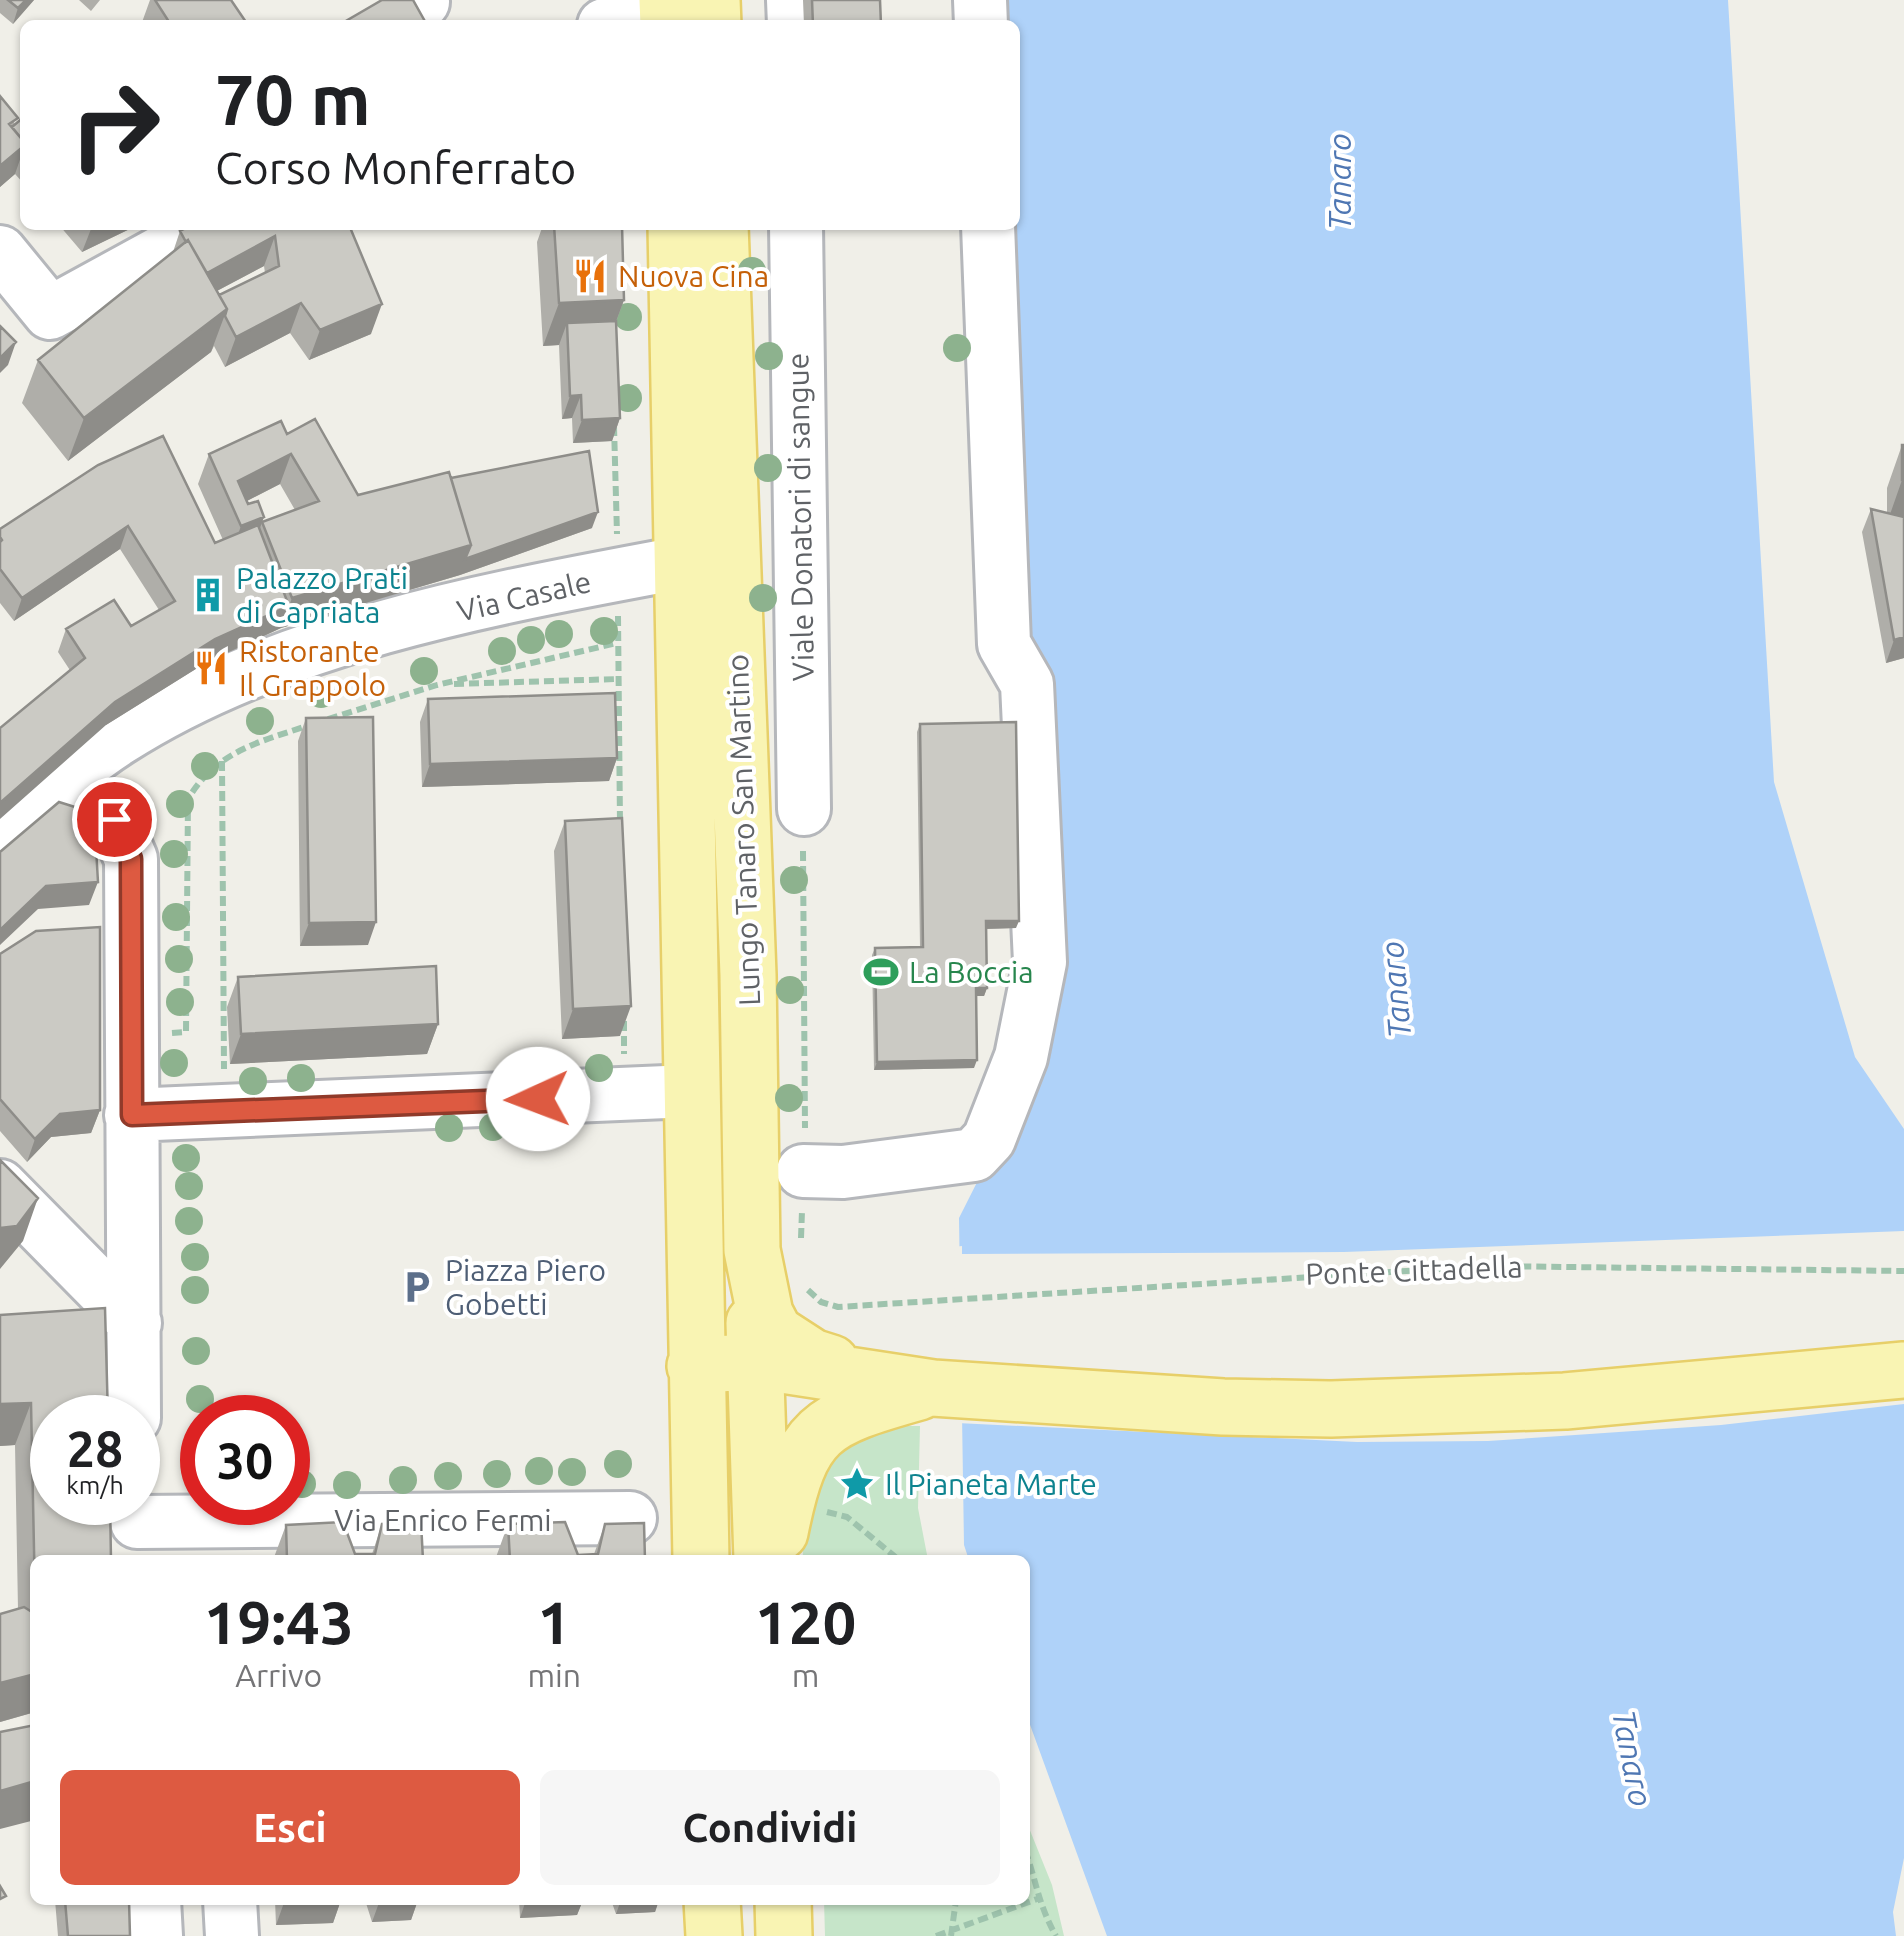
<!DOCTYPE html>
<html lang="it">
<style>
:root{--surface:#fff;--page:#f6f6f6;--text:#202124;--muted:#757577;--accent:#dd5a41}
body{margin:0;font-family:Ubuntu,sans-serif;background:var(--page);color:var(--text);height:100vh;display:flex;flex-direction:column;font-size:38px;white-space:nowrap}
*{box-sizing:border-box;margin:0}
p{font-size:32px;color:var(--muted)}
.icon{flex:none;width:55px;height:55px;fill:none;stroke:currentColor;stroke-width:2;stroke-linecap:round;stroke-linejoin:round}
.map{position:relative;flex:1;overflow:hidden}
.drawer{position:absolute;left:30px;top:1555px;width:1000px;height:350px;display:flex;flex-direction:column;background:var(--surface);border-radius:15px;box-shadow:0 2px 8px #0004}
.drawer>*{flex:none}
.top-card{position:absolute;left:20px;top:20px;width:1000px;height:210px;border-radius:15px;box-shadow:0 2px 8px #0004;background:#fff;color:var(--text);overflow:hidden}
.speed{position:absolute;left:30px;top:1395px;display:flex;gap:20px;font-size:50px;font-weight:700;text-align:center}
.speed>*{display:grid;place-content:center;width:130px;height:130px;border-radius:50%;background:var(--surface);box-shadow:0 2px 8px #0004;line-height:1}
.speed small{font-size:25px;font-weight:400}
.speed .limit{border:15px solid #d22;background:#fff;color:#111}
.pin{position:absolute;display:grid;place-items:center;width:85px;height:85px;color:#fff;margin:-42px;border:5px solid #fff;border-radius:50%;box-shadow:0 2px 10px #0007}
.me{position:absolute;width:110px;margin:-55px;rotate:268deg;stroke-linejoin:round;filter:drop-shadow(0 0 8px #0008)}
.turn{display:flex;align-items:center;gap:35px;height:210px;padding:0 30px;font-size:45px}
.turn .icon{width:130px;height:130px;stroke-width:2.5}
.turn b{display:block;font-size:70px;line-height:85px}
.eta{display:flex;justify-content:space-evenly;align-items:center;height:170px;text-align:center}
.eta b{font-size:60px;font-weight:600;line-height:70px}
.cta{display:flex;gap:20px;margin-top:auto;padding:20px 30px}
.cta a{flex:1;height:115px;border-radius:15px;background:var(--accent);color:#fff;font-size:40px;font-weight:600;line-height:115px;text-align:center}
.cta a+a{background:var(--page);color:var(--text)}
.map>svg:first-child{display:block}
.green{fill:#c6e5c9}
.water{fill:#afd2f9}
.pier{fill:#f0efe8}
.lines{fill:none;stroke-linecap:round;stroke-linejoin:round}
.minor-casing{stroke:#b5b7bb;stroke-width:58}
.major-casing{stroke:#e7cf69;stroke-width:60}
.path{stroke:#9ec3ad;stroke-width:6;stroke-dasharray:10 5;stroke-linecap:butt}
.minor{stroke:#fff;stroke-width:52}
.major{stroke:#f9f4b3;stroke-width:55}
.tree{fill:#8db28e}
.wall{fill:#afaea9;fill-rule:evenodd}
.shaded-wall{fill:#8e8d89}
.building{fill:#cbcac4;stroke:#8e8d89;stroke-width:2.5}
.route-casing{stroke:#903a2a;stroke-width:25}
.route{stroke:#dd5a41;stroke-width:18}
.labels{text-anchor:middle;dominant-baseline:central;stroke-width:8;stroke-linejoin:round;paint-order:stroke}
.food-label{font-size:30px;fill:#c56008;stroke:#fff;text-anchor:start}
.street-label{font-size:30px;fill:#5f6266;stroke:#fff}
.culture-label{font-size:30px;fill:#0d838f;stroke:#fff;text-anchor:start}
.leisure-label{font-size:30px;fill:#27864d;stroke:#fff;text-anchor:start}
.service-label{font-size:30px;fill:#4e5e75;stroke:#fff;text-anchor:start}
.water-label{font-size:32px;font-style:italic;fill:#4f77b3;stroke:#fff}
</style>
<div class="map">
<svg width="1904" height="1936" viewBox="0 0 1904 1936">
<rect width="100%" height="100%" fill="#f0efe8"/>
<path class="green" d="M895,1426H920L918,1508L928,1560H803C800,1472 814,1456 895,1426Z
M1025,1818L1052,1885L1064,1936H825L824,1900H1025Z"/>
<path class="water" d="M995,0H1728L1774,782L1855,1057L1904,1129V1858L1893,1912L1896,1936H1107L1025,1711V1560H969L964,1545L959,1218L1023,1091L1020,640L1004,225H1015V25H996Z"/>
<path class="pier" d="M1904,1231V1404L1721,1425L1488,1441L1357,1442L957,1423L954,1247L962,1246V1254L1344,1252Z"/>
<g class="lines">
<g class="minor-casing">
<path id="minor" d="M422,0L423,2
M793,0L794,25
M980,0L981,25
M604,25L668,12
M796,225L804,809
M0,252L50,313L211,225
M51,791C101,792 113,816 131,859L134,1418
M0,834C38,802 77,766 119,739C281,635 498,597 685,562
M131,1115L690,1091
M803,1171L843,1172L974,1155L989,1139L1021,1057L1040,962L1027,684L1004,644L988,225
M0,1186L135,1323
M137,1522L630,1518
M154,1900L156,1936
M230,1900L232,1936"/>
</g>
<g class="major-casing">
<path id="major" d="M667,0L668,25
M712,0L713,25
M676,225L701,1560
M720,225L748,975L752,1250L765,1314L775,1333L812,1357L831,1363
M754,1323L762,1560
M695,1366L756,1361L933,1388L1223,1407L1331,1409L1565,1401L1904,1370
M780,1532C801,1427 820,1420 919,1392
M712,1900L714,1936
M783,1900L784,1936"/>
</g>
<path class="path" d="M614,426L617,534
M618,616L620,824
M454,684L618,679
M328,719L437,685L617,643
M222,761L224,1069
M803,851L805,1128
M624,1021V1054
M172,1033L186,1032L188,799C216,752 258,742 307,726
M801,1238L802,1211
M808,1290L821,1302L838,1307L1485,1266L1904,1271
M827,1512L847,1517L899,1560
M1025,1850C1037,1883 1038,1904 1056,1936
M936,1936L1037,1899
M951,1936L956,1900"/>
<use href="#minor" class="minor"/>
<use href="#major" class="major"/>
</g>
<g class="tree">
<circle cx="752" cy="271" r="14"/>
<circle cx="628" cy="317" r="14"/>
<circle cx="957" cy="348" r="14"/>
<circle cx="769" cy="356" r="14"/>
<circle cx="628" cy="398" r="14"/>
<circle cx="768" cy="468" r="14"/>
<circle cx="763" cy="598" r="14"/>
<circle cx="604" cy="631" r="14"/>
<circle cx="559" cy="634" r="14"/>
<circle cx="531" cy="640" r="14"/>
<circle cx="502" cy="651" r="14"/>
<circle cx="424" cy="671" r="14"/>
<circle cx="321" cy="694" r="14"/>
<circle cx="260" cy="721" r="14"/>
<circle cx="205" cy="766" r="14"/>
<circle cx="180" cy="804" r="14"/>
<circle cx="174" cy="854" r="14"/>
<circle cx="794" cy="880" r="14"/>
<circle cx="176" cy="917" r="14"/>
<circle cx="179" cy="959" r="14"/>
<circle cx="790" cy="990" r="14"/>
<circle cx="180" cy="1002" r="14"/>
<circle cx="174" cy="1063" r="14"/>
<circle cx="599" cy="1068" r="14"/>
<circle cx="301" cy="1078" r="14"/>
<circle cx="253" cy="1081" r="14"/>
<circle cx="789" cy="1098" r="14"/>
<circle cx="493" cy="1127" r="14"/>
<circle cx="449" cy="1128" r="14"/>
<circle cx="186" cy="1158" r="14"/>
<circle cx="189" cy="1186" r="14"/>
<circle cx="189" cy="1221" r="14"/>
<circle cx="195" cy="1257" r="14"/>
<circle cx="195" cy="1290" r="14"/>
<circle cx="196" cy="1351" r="14"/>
<circle cx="200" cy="1399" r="14"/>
<circle cx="618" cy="1464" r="14"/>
<circle cx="539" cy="1471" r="14"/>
<circle cx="572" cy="1472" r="14"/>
<circle cx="497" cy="1474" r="14"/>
<circle cx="448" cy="1476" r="14"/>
<circle cx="403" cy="1480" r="14"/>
<circle cx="302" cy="1484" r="14"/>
<circle cx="347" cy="1485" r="14"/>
</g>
<path class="wall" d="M0,0H34L13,24L0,13Z
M79,0H100L91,11Z
M150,0H231L248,25H141Z
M803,0H880L881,25H804Z
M0,96L15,124L25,116V185L15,174L0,187Z
M59,225H138L82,252Z
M349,225L371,334L309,360L290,333L225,367L214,346L211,352L68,461L22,403L38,360L173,252L180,231ZM264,266L265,273L219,295L217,291Z
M543,225H622L624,300L616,322L620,418L612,441L573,443L572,418L562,419L559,345L543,346L537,242Z
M287,434L358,495L451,478L592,528L460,575L281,628L207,662L106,725L58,652L66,629L131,626L159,610L120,549L14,621L0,603V529L98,465L215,543L223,540L198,484L209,454ZM280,484L295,510L262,522L259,529L264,517L248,504L247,501Z
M1902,445L1904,658L1886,663L1862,532L1871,509L1887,513V488Z
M428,699L617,758L609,781L422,787L420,722Z
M306,718L368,945L300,946L298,741Z
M920,724L1016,928L986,929L987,988L984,996H976L974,1068L874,1070L872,955L875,948L920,947L917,732Z
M565,821L620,1036L562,1039L554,851Z
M0,954L100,1110L91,1133L51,1137L27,1162L0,1131Z
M238,977L438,1024L427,1054L230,1064L227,1007Z
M105,1308L35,1560V1712L0,1722L18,1609L15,1445L0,1446V1315Z
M382,1524L423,1560H273L286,1525L355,1554H372Z
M508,1524L578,1555L594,1554L605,1524L645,1560H495Z
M55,1900H129L130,1936H58Z
M275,1900H341L333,1923L276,1925Z
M365,1900H418L411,1920L372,1922Z
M519,1900H583L577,1915L520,1918Z
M611,1900H659L655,1912L616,1914Z"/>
<path class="shaded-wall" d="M26,0H34L13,24L18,8Z
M25,145L15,174L0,187V166Z
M99,225H138L82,252L91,229Z
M275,236L264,266L192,304L203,274Z
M624,300L608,343L567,323L559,345L543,346L559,303Z
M301,303L290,333L225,367L236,337Z
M382,304L371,334L309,360L320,330Z
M227,309L211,352L68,461L84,418Z
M16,342L8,365L0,373V358Z
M581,395L572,418L562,419L570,396Z
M620,418L612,441L573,443L582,420Z
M291,454L280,484L233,508L238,481Z
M1902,480H1904V523H1887Z
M598,512L592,528L460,575L281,628L207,662L106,725L0,819V803L115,702L215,639L289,606L292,598L471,545Z
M264,517L253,547L230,556L241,526Z
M128,526L120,549L14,621L22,598Z
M1904,637V658L1886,663L1894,640Z
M617,758L609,781L422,787L430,764Z
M98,882L89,905L38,909L0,945V930L46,886Z
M986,921H1019L1016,928L983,929Z
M376,922L368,945L300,946L309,923Z
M976,988H987L984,996H973Z
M631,1006L620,1036L562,1039L573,1009Z
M438,1024L427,1054L230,1064L241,1034Z
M977,1060L974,1068L874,1070L877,1062Z
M100,1110L91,1133L51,1137L27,1162L35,1139L60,1114Z
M38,1198L23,1241L0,1269V1228Z
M31,1403L15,1445L0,1446V1404Z
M35,1674V1712L0,1722V1683Z
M35,1781V1820L0,1829V1791Z
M285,1900H341L333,1923L276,1925Z
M380,1900H418L411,1920L372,1922Z
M526,1900H583L577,1915L520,1918Z
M621,1900H659L655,1912L616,1914Z"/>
<path class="building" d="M8,0H26L18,8Z
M155,0H231L248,25H171Z
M382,0H413L427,25H339Z
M812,0H880L881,25H813Z
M0,96L18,118L9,124L25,143V145L0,166Z
M25,116V143L12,127Z
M192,225H349L382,304L320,330L301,303L236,337L225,316L227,309L219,295L279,266L275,236L207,273L188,240L186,242L180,231Z
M554,225H622L624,300L559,303Z
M188,240L227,309L84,418L38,360Z
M616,321L620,418L582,420L581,395L570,396L567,323Z
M0,326L16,342L0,358Z
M315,419L358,495L449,472L471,545L292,598L262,522L319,501L291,454L238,481L248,504L258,501L264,517L241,526L209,454L281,421L287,434Z
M163,436L215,543L258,525L289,606L215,639L115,702L0,803V728L85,658L66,629L114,600L131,626L175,601L128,526L22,598L0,569V542L2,540L0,537V529L98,465Z
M1902,445H1904V480H1902Z
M589,451L598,512L465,559L471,545L451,478Z
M1871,509L1904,517V637L1894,640Z
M615,693L617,758L430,764L428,699Z
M373,717L376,922L309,923L306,718Z
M1016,722L1019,921H986L987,988H976L977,1060L877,1062L875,948L923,947L920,724Z
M59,802L94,813L98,882L46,886L0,930V852Z
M622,818L631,1006L573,1009L565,821Z
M100,927V1110L60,1114L35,1139L0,1099V954L36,931Z
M436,966L438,1024L241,1034L238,977Z
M0,1160L38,1198L17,1226L0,1228Z
M105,1308L108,1418H52V1502H110L111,1560H35V1598L31,1403L0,1404V1315Z
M343,1522L355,1554H375L382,1524L421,1522L423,1560H287L286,1525Z
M565,1522L578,1555L598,1554L605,1524L644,1523L645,1560H510L508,1524Z
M24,1607L35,1614V1674L0,1683V1614Z
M35,1725V1781L0,1791V1732Z
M0,1886L6,1896L0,1899Z
M65,1900H129L130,1936H68Z"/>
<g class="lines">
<g class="route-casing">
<path id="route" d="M114,819L131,859L132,1115L538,1099"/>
</g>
<use href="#route" class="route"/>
</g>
<defs>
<g id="restaurant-bare" transform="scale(2.7)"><path d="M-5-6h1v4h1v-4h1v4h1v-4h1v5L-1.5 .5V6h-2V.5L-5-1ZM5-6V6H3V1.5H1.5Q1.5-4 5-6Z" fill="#e8710a" stroke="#fff" stroke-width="2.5" paint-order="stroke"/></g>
<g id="building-bare" transform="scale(2.7)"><path d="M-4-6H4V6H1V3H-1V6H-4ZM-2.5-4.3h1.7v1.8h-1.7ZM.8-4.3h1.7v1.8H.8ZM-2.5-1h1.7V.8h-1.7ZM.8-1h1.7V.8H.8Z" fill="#0f9aa8" stroke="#fff" stroke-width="2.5" paint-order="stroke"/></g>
<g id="stadium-bare" transform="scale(2.7)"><path d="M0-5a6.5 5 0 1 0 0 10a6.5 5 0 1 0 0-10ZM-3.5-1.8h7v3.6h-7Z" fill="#2e9e5b" stroke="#fff" stroke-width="2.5" paint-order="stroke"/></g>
<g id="parking-bare" transform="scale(2.7)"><path d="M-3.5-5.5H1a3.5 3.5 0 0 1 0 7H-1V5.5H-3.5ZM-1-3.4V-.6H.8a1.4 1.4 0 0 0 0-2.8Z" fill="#5c6f8a" stroke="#fff" stroke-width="2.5" paint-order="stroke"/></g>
<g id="sight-bare" transform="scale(2.7)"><path d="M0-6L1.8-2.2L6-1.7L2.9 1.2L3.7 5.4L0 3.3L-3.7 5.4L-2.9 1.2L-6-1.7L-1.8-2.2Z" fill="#0f9aa8" stroke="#fff" stroke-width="2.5" paint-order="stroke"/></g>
</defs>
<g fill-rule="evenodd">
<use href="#restaurant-bare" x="590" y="276"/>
<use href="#building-bare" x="208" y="595"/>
<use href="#restaurant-bare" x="211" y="668"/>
<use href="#stadium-bare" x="881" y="972"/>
<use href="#parking-bare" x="417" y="1287"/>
<use href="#sight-bare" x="857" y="1484"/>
</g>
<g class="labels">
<g class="food-label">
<text x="618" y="276">Nuova Cina</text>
<text x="239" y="651">Ristorante<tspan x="239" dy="34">Il Grappolo</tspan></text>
</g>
<g class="street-label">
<text transform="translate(800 517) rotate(-91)">Viale Donatori di sangue</text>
<text transform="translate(524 596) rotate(-13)">Via Casale</text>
<text transform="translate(743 830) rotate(-92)">Lungo Tanaro San Martino</text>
<text transform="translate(1414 1270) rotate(-2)">Ponte Cittadella</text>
<text x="443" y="1520">Via Enrico Fermi</text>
</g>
<g class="culture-label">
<text x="236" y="578">Palazzo Prati<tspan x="236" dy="34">di Capriata</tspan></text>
<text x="885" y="1484">Il Pianeta Marte</text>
</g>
<g class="leisure-label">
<text x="909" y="972">La Boccia</text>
</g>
<g class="service-label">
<text x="445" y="1270">Piazza Piero<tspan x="445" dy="34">Gobetti</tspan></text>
</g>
<g class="water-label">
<text transform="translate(1339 182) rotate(-90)">Tanaro</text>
<text transform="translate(1395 990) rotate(-95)">Tanaro</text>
<text transform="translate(1633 1758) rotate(79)">Tanaro</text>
</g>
</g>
</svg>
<div class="speed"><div>28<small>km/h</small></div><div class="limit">30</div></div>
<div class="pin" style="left:114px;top:819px;background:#d93025"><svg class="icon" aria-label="arrive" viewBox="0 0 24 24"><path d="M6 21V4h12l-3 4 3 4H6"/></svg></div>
<svg class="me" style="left:538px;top:1099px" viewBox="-20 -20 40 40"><circle r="19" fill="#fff"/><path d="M0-13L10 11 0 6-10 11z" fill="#dd5a41"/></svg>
<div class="top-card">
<div class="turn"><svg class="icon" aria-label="right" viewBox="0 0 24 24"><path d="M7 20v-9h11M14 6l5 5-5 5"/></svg><div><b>70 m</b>Corso Monferrato</div></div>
</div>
<section class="drawer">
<div class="eta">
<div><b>19:43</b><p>Arrivo</p></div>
<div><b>1</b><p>min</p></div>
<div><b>120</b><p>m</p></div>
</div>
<div class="cta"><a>Esci</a><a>Condividi</a></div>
</section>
</div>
